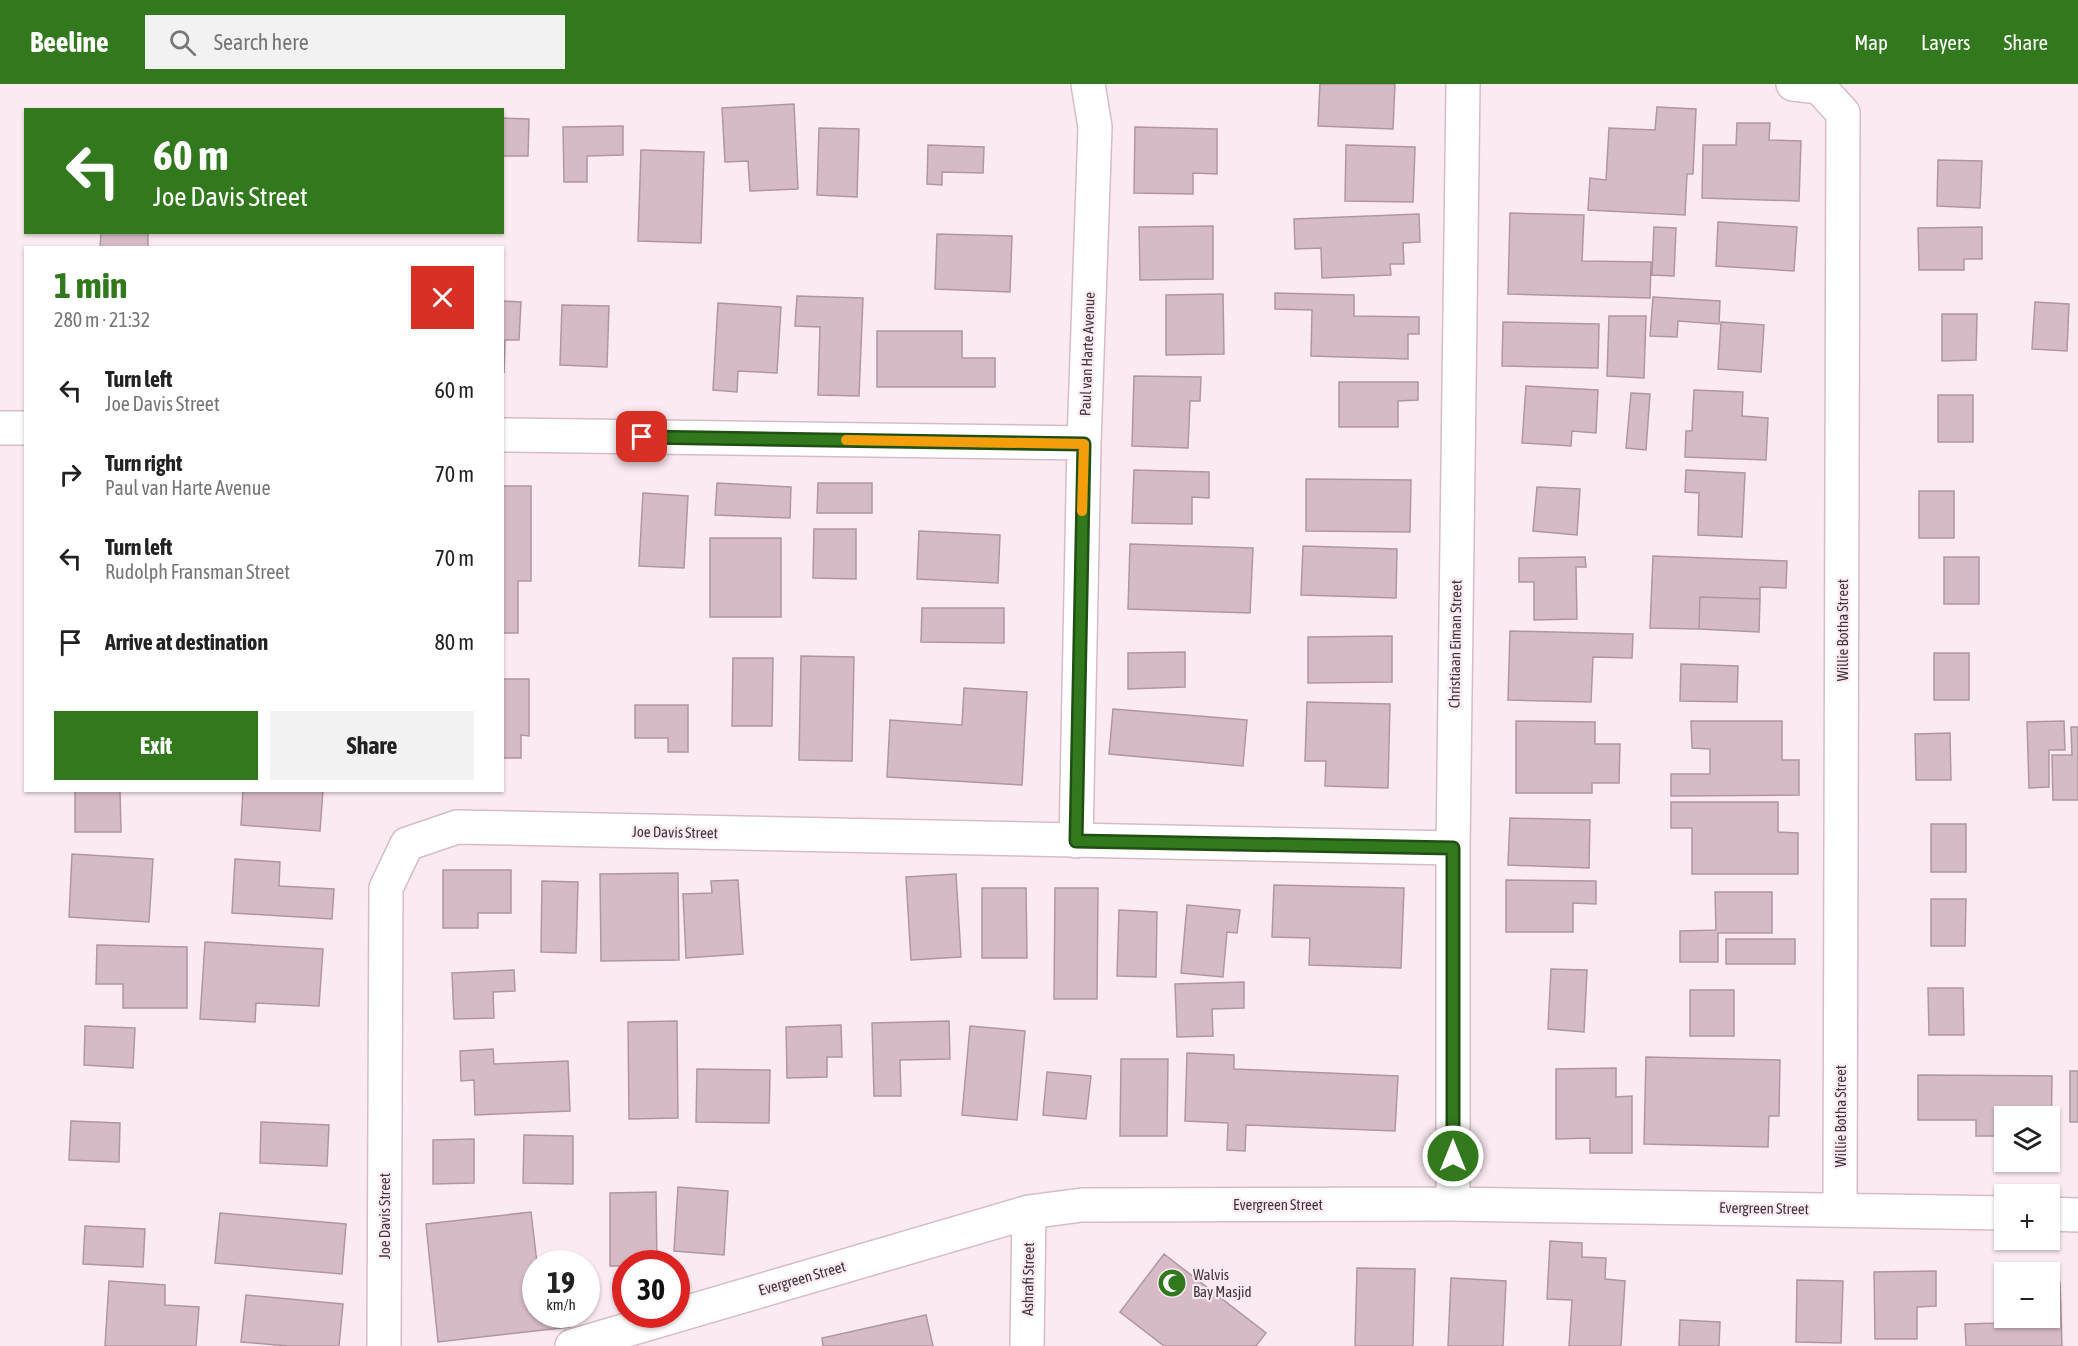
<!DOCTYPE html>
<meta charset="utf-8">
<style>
:root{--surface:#fff;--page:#f2f2f2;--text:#222;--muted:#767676;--accent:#32791d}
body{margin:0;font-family:"Asap Condensed",sans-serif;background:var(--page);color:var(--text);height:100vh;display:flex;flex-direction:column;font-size:22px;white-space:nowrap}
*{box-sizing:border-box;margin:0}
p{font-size:20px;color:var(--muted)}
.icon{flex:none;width:33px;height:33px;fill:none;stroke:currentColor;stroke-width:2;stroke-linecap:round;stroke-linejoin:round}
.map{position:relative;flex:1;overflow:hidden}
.drawer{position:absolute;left:24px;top:162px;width:480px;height:546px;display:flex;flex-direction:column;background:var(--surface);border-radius:0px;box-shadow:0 2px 4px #0004}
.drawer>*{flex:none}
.hud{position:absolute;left:24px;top:24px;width:480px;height:126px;border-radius:0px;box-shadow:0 2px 4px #0004;background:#32791d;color:#fff;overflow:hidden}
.buttons{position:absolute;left:1994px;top:1022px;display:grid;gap:12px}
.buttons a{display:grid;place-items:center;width:66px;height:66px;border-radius:0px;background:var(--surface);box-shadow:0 2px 4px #0004;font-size:30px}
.speed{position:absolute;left:522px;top:1166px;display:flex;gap:12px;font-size:30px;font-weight:700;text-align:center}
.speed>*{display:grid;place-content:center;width:78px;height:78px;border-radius:50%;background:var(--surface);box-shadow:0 2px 4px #0004;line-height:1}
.speed small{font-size:15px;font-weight:400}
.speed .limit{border:9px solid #d22;background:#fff;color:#111}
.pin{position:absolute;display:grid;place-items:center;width:51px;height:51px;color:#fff;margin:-26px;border-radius:12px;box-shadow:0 3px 9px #0006}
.me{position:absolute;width:66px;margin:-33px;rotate:0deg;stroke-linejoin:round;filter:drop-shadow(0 0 4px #0008)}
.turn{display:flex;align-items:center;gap:21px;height:126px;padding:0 30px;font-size:27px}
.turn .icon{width:78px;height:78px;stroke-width:2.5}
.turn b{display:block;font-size:42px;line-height:51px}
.round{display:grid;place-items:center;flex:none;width:63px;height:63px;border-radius:0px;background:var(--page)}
.overview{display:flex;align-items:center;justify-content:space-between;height:102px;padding:0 30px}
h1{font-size:36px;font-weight:700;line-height:45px;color:var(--accent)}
.action{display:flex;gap:12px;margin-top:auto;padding:12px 30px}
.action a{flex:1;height:69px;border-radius:0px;background:var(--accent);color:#fff;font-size:24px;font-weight:700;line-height:69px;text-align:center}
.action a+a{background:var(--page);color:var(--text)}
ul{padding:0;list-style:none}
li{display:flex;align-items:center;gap:18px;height:84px;padding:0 30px}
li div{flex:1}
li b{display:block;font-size:22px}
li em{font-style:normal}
header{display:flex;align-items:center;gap:36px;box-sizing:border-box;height:84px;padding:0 30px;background:var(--accent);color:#fff}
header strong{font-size:28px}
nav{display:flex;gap:33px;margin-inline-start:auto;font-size:21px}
.search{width:420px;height:54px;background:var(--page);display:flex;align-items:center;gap:15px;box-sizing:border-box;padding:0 21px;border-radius:0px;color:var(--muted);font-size:22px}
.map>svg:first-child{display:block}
.building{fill:#d6bbc7;stroke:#b196a2;stroke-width:1.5}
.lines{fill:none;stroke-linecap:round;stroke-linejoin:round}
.minor-casing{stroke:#d7bcc8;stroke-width:36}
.minor{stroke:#fff;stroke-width:33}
.route-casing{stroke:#204f13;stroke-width:15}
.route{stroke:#32791d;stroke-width:10}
.slow{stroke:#f59e0b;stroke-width:10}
.labels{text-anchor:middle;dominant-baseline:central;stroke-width:4.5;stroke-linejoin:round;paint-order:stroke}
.street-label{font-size:15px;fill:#41363b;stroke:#fbeaf2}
.poi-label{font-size:15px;fill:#41363b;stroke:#fbeaf2;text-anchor:start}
</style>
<header>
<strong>Beeline</strong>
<div class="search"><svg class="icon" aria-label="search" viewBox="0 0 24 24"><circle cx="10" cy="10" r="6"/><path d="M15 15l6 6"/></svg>Search here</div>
<nav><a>Map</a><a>Layers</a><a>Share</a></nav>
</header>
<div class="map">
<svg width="2078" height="1262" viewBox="0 0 2078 1262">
<rect width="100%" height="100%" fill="#fbeaf2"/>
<path class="building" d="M1320,0H1395L1393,45L1318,42Z
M794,20L798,105L750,107L748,77L725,78L722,24Z
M1657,23L1696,25L1693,90H1687L1685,131L1588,126L1590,94L1606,96L1609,44L1655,46Z
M502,34L529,35L528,72H502Z
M1737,39H1770L1769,56L1801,57L1799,117L1702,114L1703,61H1736Z
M623,42V71L587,72V98H564L563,43Z
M1135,43L1217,45V90L1193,89V110L1134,109Z
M819,44L859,45L857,113L817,111Z
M928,61L984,63L983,89L942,88V101L927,100Z
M1346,61L1415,63L1413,118L1345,117Z
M641,66L704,68L701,159L638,157Z
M1938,76L1982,77L1980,124L1937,122Z
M1510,129L1584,131L1582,177L1651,178L1650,214L1508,210Z
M1419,130L1420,158L1403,159L1404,180H1390L1391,191L1322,194L1321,164L1295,165L1294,135Z
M1718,138L1797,143L1794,187L1716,182Z
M1213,142V195L1140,196L1139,143Z
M1654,143L1676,144L1674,192L1652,191Z
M1982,143V175H1964V186H1919L1918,144Z
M101,148H148V164H100Z
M937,150L1012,152L1010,208L935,205Z
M1275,209L1354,211V232L1419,233V250H1408V275L1311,272L1312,226L1275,225Z
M1223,210L1224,270L1166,271V211Z
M797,212L863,214L859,312L818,311L820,243L795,242Z
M1653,213L1720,217L1719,240L1678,237L1677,253L1650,252Z
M502,217L521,218L519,256H505L504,289Z
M2035,218L2069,220L2067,267L2032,265Z
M718,219L781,223L777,289L738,287L737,308L713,306Z
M562,221L609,222L607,283L560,281Z
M1942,230H1977L1976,276L1942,277Z
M1609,232H1646L1644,294L1607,292Z
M1503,238L1599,240L1598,284L1502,282Z
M1721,238L1764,241L1761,288L1718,285Z
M877,247H962V274H995V303H877Z
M1134,292L1201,293L1200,317H1190L1188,364L1132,362Z
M1339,298H1418V316L1398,317V343H1339Z
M1526,302L1598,306L1596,349L1572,347L1571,362L1522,359Z
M1694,306L1743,308L1742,332L1768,334L1766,376L1685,373L1686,347H1692Z
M1631,309L1650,310L1646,366L1626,364Z
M1938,311H1973V358H1938Z
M1134,386L1209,388V414L1192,413V440L1132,439Z
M1686,386L1745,389L1742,453L1698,451L1699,409L1685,408Z
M1306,395L1411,396L1410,448L1306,447Z
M717,399L791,403L790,434L715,431Z
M818,399H872V429H817Z
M502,402H531V497H518V549H502Z
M1537,403L1580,405L1577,451L1533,447Z
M1919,407H1954V454H1919Z
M643,409L688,412L684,484L639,482Z
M814,445H856V495L813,494Z
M919,447L1000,451L998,499L917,495Z
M710,454H781V533H710Z
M1130,460L1253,464L1250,529L1128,525Z
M1303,462L1397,465L1396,514L1301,511Z
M1653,472L1787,477L1786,504L1760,503V515L1700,513L1699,545L1650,544Z
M1585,473L1586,483H1576L1577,535L1534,536V498H1519V474Z
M1944,473H1979V520H1944Z
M1700,513L1760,515L1759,548L1699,545Z
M922,524H1004V559L921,558Z
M1510,547L1633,550L1632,574L1593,573L1591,618L1508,616Z
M1392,552V598L1308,599V553Z
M1185,568V603L1128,605V569Z
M1934,569H1969V616H1934Z
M801,572L854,573L852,677L799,676Z
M733,574H773L772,642H732Z
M1681,580L1738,582L1737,618L1680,617Z
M502,595H529V652L521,651V674H502Z
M964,604L1027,608L1022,701L887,693L890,636L962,641Z
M1307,618L1390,620L1388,704L1325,702L1326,677H1305Z
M635,621H688V668H668V654H635Z
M1113,625L1247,636L1243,682L1109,670Z
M1516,637L1595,638V660H1620L1619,699H1592V709H1516Z
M1691,637H1782V676H1799V711L1671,712V690H1710V665L1692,664Z
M2064,637L2065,666H2049V703L2029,704L2027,638Z
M2071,643H2078V716H2053L2052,671H2072Z
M1950,649L1951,696H1916L1915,650Z
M75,706H120L121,748H75Z
M243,706H323L320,747L241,741Z
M1671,718H1778V748L1798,749V790H1692V744H1671Z
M1510,734L1590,736L1589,784L1508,781Z
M1931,740H1966V788H1931Z
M72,770L153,775L149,838L69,833Z
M235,775L280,778L279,802L334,805L332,835L232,829Z
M443,786H511V829H478V844H443Z
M678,789L679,876L601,877L600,790Z
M956,790L961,873L911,876L906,793Z
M738,796L743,870L686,874L683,810L712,809L711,797Z
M1506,796L1596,797V820L1573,819V848H1506Z
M542,797L578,798L576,869L541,868Z
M1274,801L1404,804L1401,884L1309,881L1310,854L1272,853Z
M982,804H1026L1027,874H982Z
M1055,804H1098L1097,915H1054Z
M1715,808H1772V849H1718V878H1680V847L1716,846Z
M1931,815H1966L1965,862H1931Z
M1187,821L1240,826L1237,849L1227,848L1223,893L1181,889Z
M1119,826L1157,828L1156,893L1117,892Z
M1726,855H1795V880H1726Z
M205,858L323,865L319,922L256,919L255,938L200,935Z
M97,861L187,863V924H123V900H96Z
M1551,885L1587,886L1584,948L1548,945Z
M514,886L515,907L493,908L494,934L454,935L452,889Z
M1244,898V924L1212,925L1213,952L1177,953L1175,900Z
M1928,904H1963L1964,951H1929Z
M1690,906H1734V952H1690Z
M677,937L678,1034L629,1035L628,938Z
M949,937L950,975L900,976L901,1012H874L872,939Z
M841,941L842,973H827V993L787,994L786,943Z
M85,942L135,944L133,984L84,981Z
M970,942L1025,947L1017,1036L962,1031Z
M493,965L494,980L568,977L570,1027L475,1031L474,996L461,997L460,967Z
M1187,969L1234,971V985L1398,992L1395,1047L1246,1041L1245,1067L1227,1066L1228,1039L1185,1037Z
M1646,973L1780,976L1779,1032H1769L1768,1063L1644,1060Z
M1121,975H1168L1167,1052H1120Z
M1616,984V1013L1632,1012V1069H1590V1054L1556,1055V985Z
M697,985L770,986L769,1039L696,1038Z
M2070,987H2078V1038H2070Z
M1047,988L1091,992L1086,1035L1043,1031Z
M1918,991L2052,992L2051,1068H2049V1032H2004V1052H1976V1036H1918Z
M71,1037L120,1039L119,1078L69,1076Z
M261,1038L329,1041L327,1082L260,1079Z
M524,1051L573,1052V1100L523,1099Z
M474,1055V1099L433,1100V1056Z
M678,1103L728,1107L724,1171L674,1167Z
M656,1108L657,1179H626V1182H610V1109Z
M531,1128L537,1179L536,1230H568L570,1243L438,1258L426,1140Z
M220,1129L346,1140L342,1190L215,1179Z
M85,1142L145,1145L143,1183L83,1180Z
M1550,1157L1582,1159V1173L1606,1174L1605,1195L1625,1197L1621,1262H1569L1572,1216L1547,1215Z
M1164,1170L1266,1249L1256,1262H1164L1120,1228Z
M1357,1184L1415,1185L1413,1262H1355Z
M1936,1187V1222L1917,1223V1255H1875L1874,1188Z
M1451,1194L1506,1197L1503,1262H1448Z
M1797,1196L1843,1197L1841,1259L1796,1258Z
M109,1197L165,1201V1221L199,1223L196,1262H105Z
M2049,1198H2060L2062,1262H1966L1965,1240L1996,1239L1995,1199H2004V1233H2049Z
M246,1211L343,1220L339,1262H288L241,1258Z
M926,1231L933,1262H823L822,1254Z
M1680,1236L1720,1238L1719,1262H1679Z"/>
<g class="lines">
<g class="minor-casing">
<path id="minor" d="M1793,0L1819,3L1843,29L1840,1125
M0,344H26
M502,351L1084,359
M1076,757L1084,359L1095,43L1088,0
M1453,1120V764L1463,0
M2049,1130L2078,1131
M384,1262L386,804L407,760L457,743L1453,764
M572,1262L1029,1128L1082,1121L1453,1120L2004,1129
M1027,1262L1029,1128"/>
</g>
<use href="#minor" class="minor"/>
</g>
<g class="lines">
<g class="route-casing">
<path id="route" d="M642,353L1084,360L1076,757L1453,764V1072"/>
</g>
<use href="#route" class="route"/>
<path class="slow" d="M846,356L1084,360L1082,427"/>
</g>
<defs>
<g id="mosque-disc" transform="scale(1.5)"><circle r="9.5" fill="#32791d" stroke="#fbeaf2"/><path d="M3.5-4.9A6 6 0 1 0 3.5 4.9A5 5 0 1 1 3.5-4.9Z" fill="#fff"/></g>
</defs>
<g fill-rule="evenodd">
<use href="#mosque-disc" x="1172" y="1199"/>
</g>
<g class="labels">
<g class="street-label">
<text transform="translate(1087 270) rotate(-88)">Paul van Harte Avenue</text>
<text transform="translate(1842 546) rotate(-90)">Willie Botha Street</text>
<text transform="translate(1455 560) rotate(-89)">Christiaan Eiman Street</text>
<text transform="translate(675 748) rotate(1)">Joe Davis Street</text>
<text transform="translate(1840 1032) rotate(-90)">Willie Botha Street</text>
<text x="1278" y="1120">Evergreen Street</text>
<text transform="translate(1764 1124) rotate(1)">Evergreen Street</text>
<text transform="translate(384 1132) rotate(-90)">Joe Davis Street</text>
<text transform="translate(802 1194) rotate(-16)">Evergreen Street</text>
<text transform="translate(1028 1195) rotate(-89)">Ashrafi Street</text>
</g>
<g class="poi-label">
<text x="1193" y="1190">Walvis<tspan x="1193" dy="17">Bay Masjid</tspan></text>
</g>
</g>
</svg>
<div class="buttons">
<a><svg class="icon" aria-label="layers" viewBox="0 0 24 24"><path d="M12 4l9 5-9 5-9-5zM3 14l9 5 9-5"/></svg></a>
<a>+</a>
<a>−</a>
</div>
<div class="speed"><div>19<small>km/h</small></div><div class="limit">30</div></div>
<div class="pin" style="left:642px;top:353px;background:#d93025"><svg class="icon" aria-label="arrive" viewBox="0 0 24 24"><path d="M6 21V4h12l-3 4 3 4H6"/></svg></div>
<svg class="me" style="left:1453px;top:1072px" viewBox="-20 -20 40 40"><circle r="17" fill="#32791d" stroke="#fff" stroke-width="3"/><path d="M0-11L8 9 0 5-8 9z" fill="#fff"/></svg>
<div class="hud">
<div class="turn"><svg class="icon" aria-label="left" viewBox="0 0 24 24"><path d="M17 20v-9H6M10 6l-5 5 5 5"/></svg><div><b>60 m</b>Joe Davis Street</div></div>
</div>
<section class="drawer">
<div class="overview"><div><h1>1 min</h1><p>280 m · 21:32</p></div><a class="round" style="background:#d93025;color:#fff"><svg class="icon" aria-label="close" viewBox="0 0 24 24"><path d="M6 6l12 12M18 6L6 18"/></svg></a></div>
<ul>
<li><svg class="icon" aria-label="left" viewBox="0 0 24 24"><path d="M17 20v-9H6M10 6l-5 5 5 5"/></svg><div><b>Turn left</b><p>Joe Davis Street</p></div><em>60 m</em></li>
<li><svg class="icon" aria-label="right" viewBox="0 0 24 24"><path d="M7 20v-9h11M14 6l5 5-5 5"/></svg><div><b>Turn right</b><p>Paul van Harte Avenue</p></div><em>70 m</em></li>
<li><svg class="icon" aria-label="left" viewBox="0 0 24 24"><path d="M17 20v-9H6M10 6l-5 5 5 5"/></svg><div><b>Turn left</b><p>Rudolph Fransman Street</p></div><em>70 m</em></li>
<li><svg class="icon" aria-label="arrive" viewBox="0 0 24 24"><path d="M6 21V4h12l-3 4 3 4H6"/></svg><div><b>Arrive at destination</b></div><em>80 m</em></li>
</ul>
<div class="action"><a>Exit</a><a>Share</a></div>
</section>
</div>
